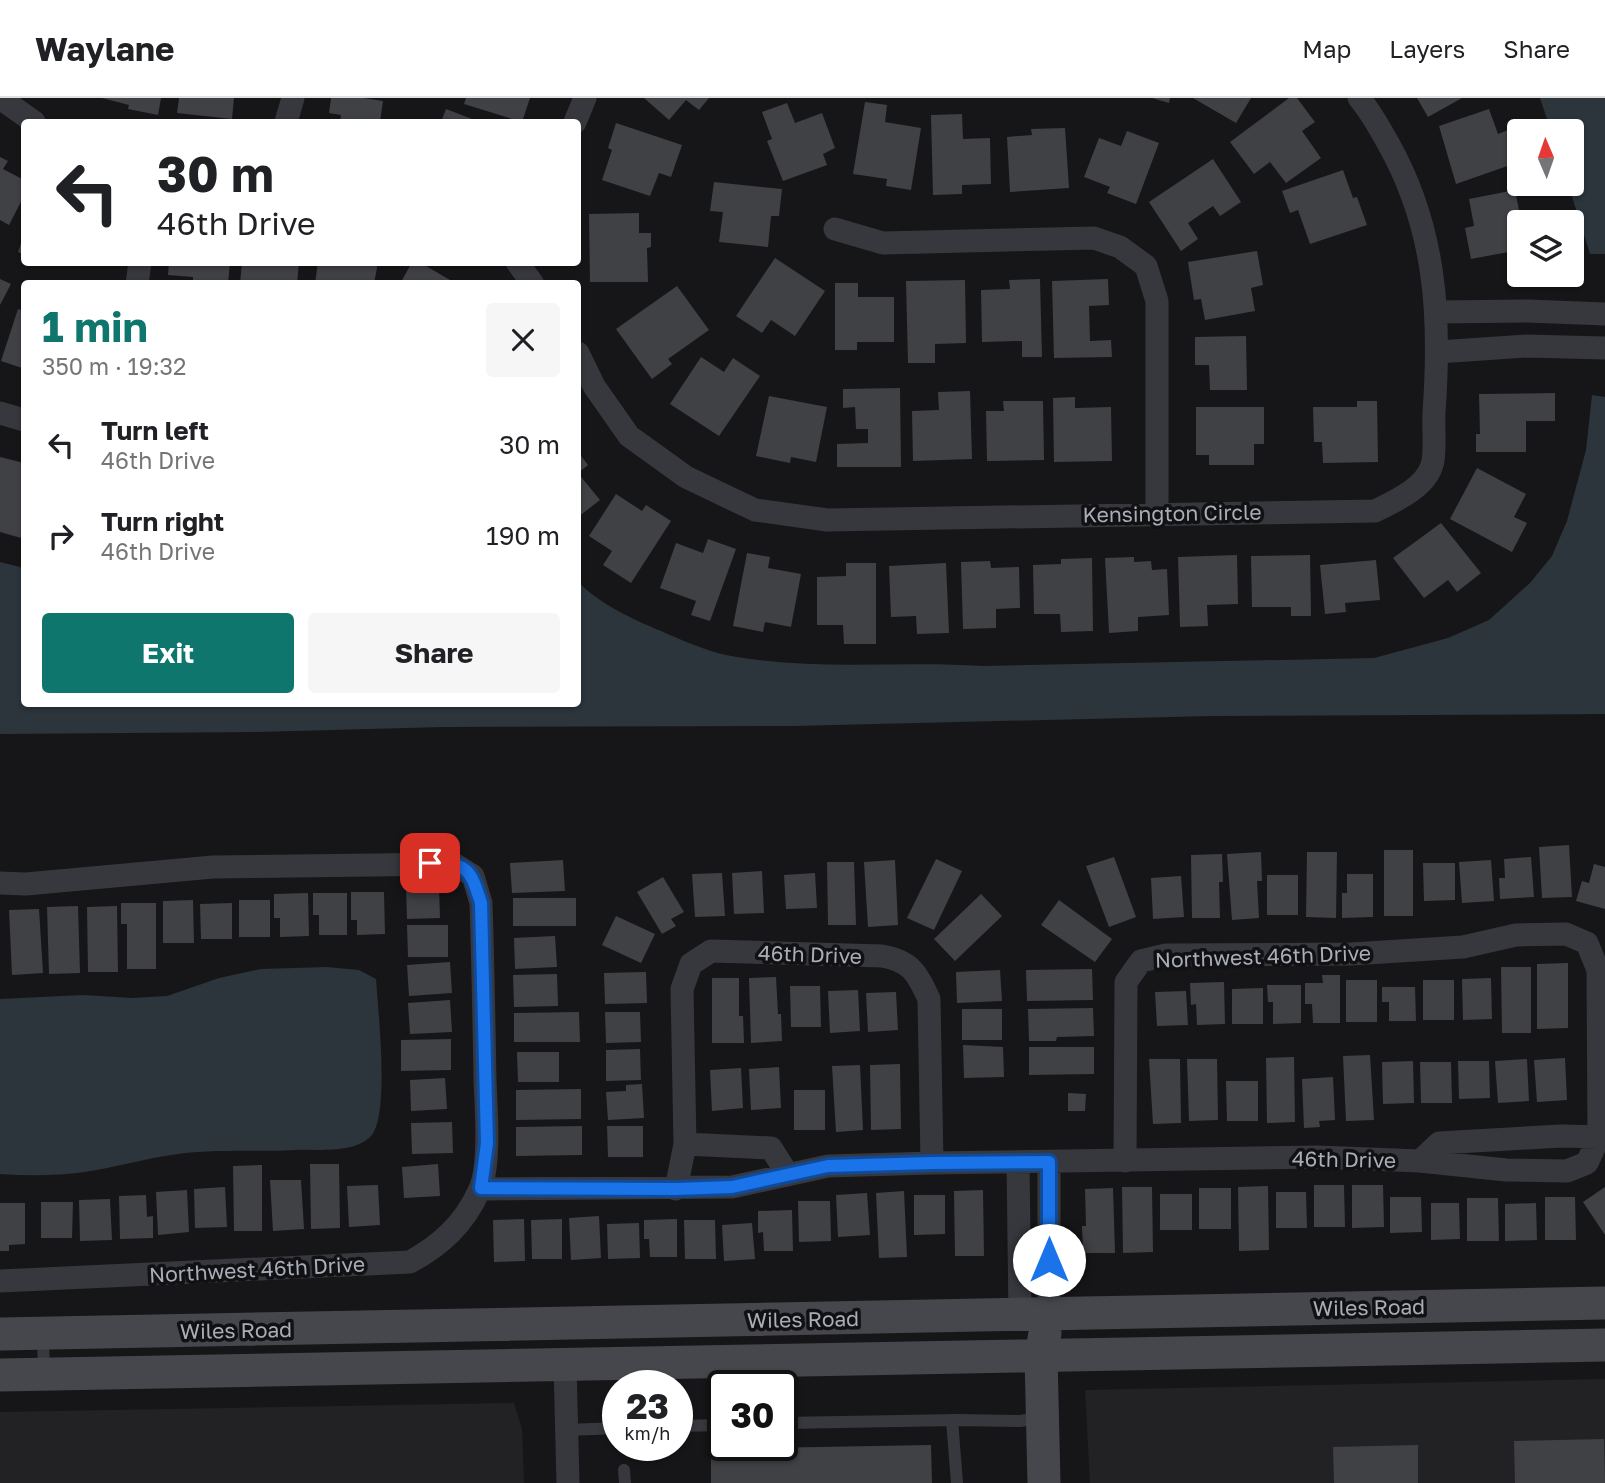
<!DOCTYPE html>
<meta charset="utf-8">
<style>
:root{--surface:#fff;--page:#f6f6f6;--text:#202124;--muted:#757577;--line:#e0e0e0;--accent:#0f766e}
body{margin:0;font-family:"Golos Text",sans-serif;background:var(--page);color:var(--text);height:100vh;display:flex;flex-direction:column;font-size:26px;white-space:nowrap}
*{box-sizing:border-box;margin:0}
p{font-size:23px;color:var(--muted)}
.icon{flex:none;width:38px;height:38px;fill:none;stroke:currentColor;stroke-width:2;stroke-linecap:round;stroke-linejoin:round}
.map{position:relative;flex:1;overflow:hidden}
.drawer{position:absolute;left:21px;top:182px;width:560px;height:427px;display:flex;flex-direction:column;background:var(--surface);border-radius:7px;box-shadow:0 2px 5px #0004}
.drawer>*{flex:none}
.top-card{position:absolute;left:21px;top:21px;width:560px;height:147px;border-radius:7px;box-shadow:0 2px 5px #0004;background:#fff;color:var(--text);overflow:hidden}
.needle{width:46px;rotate:358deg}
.controls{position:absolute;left:1507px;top:21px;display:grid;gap:14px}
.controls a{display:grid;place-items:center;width:77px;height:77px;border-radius:7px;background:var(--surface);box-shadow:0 2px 5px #0004;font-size:35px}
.speed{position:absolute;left:602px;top:1272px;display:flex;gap:14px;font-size:35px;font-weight:700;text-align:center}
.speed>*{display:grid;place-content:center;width:91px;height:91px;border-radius:50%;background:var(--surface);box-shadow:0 2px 5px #0004;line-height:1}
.speed small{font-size:18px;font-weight:400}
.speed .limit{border:4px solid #111;border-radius:10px;background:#fff;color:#111}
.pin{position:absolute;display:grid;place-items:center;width:60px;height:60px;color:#fff;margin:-30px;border-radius:14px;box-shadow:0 4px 10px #0006}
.me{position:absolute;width:77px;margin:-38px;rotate:0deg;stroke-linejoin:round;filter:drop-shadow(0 0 5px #0008)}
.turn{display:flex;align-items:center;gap:24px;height:147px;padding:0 21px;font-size:32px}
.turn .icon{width:91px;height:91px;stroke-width:2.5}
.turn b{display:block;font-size:49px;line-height:60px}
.round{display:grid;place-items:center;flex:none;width:74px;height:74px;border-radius:7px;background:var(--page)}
.overview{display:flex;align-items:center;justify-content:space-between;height:119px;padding:0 21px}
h1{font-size:42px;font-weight:700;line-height:52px;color:var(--accent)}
.primary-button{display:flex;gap:14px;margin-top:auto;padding:14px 21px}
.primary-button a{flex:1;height:80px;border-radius:7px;background:var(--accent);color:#fff;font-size:28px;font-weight:700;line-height:80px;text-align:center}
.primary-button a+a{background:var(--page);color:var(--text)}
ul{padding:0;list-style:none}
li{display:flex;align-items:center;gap:21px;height:91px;padding:0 21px}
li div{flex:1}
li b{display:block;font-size:26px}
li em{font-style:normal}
header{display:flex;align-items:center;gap:42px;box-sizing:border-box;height:98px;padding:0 35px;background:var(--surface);border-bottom:2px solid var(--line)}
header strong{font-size:33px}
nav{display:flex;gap:38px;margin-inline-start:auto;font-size:24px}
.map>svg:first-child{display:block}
.built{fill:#222225}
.water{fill:#2c353c}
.building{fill:#404145}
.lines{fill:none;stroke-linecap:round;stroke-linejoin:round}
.lane{stroke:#37383d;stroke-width:12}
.street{stroke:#37383d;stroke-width:23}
.secondary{stroke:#45474d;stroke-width:33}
.route-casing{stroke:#114b97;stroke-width:18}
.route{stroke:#1a73e8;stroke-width:12}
.labels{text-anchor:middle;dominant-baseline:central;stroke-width:7;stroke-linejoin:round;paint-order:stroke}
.street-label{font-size:21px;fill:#a8adb8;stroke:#111113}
</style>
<header>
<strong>Waylane</strong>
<nav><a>Map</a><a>Layers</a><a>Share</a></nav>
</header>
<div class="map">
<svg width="1605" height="1385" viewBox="0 0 1605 1385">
<rect width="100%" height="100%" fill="#161618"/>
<path class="built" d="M1605,1281V1385H1090L1085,1292Z
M514,1305L522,1331L524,1385H0V1314Z"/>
<path class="water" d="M1540,0H1605V156H1590L1568,86H1572V33H1551Z
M1592,297L1605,299V616L1211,618L793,628L443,629L257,634L0,636V464L24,470V606H578V484C600,506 632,521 661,533C681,542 704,552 726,557C813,574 897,562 984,568L1374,560L1448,540L1489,522L1530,485L1552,458L1567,423L1586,352Z
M327,869L359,872L376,881C378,911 390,1018 371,1038C354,1056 318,1051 295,1052C256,1054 217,1051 178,1056C147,1060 116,1069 85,1074C56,1078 28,1078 0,1076V901L83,897L132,900L167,898L219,880L261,871Z"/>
<path class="building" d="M102,0H161L158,17L128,11L129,7Z
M179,0H234L232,21L177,15Z
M331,0H363L383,3L380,24H340L341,17L329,15Z
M466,0H530L522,24L464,6Z
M644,0H709L699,12L686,2L669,22Z
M1152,0H1170L1169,5Z
M1193,0H1251L1236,25Z
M1289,0H1297L1315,24L1302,33L1321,60L1286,85L1270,64L1254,76L1230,44Z
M1417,0H1462L1428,19Z
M865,4L887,7L885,24L921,30L911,92L886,88L887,81L853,76Z
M787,5L795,25L822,15L835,50L823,56L827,67L783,83L767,43L772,41L762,14Z
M446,11L480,24H441Z
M1489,11L1498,36L1510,31L1519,57V64L1456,86L1439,28Z
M962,16L963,41L990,40L991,86L962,87V96L933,97L931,17Z
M616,25L682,47L671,79L659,75L650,98L602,82L612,52L608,50Z
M1065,30L1069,90L1010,94L1007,39L1032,37L1031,31Z
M1127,33L1159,45L1136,106L1107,95L1110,89L1084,79L1099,40L1121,48Z
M0,59L8,63L3,71L24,82V98L9,127L0,122Z
M1213,61L1241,104L1220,118L1213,108L1188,125L1198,141L1181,153L1149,104Z
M1343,72L1353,100L1357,99L1367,127L1310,146L1298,112L1290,115L1282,93Z
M714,84L782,91L779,118H771L768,149L719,144L723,114L710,113Z
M1515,92L1520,117L1534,114L1536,124H1519V152L1471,161L1465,130L1474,128L1469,101Z
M639,115V135H651V149L647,150L648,184H590L589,116Z
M24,137V157L18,154Z
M1257,153L1263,187L1251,190L1255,213L1205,222L1201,201L1194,202L1188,164Z
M775,160L825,193L795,238L771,222L762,235L736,218Z
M169,164H230L228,186H193V179L168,177Z
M242,164H299L297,186H240Z
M318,164H378L374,186H315Z
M412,164H419L457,186H400Z
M0,181L11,186L0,207Z
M1040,181L1042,259H1022V243L982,244L981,192L1010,191L1009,182Z
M1108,181L1109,207L1089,208L1090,243L1111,242L1112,259L1054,260L1052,183Z
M965,182L966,245L935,246V265H908L906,183Z
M835,185H858V199H894V244H857V252H835Z
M677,188L709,232L668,261L672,266L652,281L616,231Z
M18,211L24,213V273L21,272L22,270L1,263Z
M1246,238L1247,292H1210L1209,267H1195V239Z
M701,259L724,274L733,260L760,278L719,338L670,306Z
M900,290L901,369H837V346L868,345V331H856L855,309L843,310V291Z
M970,293L972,361L913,363L912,313L939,312L938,294Z
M1555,295V323H1526V354H1476V336H1480L1479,296Z
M769,298L827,309L816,364L791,359L790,365L756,358Z
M1075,299V310L1111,309L1112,363L1054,364L1053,300Z
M1003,303H1043L1044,362L987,363L986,313H1004Z
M1357,303H1377L1378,364L1323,365L1322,344H1314L1313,309H1357Z
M1196,309H1264V346H1254V367H1209V357H1196Z
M578,354L588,367L578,375L600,402L578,419Z
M0,359L24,365V426L21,440L0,434Z
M1477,370L1526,396L1514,419L1527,425L1512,454L1450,421Z
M616,396L642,413L646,407L671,423L631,485L603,467L612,453L589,438Z
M1441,425L1481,475L1457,494L1448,482L1424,500L1393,460Z
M708,441L736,451L710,523L691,517L696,503L660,490L676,445L703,455Z
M747,455L770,459L768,470L801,476L791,529L765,524L763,534L733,528Z
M1237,457L1238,506L1207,507L1208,528L1180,529L1178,459Z
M1310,457L1311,518H1291V509H1252L1251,458Z
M1134,459V464L1151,463L1152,472L1167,471L1169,517L1138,519V533L1109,535L1105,460Z
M1092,460L1093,533L1061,534L1060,516H1034L1033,467L1061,466V461Z
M1376,462L1380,502L1345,505L1346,514L1325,516L1320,467Z
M990,463L991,470L1019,469L1020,510L996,511V530L963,531L961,464Z
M846,465H876V546H844L843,527H817V479L846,478Z
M946,465L949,535L917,536L916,518L891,519L889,468Z
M1569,747L1572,799L1542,800L1539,749Z
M1384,752H1413V818H1384Z
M1261,754L1262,783H1257L1259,820L1232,822L1227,756Z
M1307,754H1337L1336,820L1306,819Z
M1222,756L1223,784H1219L1220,820H1192L1191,757Z
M1114,759L1136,819L1109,829L1086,768Z
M1531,759L1534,799L1500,801L1499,780H1505L1504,761Z
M936,761L962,773L934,832L907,820Z
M563,762L565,793L512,795L510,765Z
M895,762L898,827L868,829L864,764Z
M1491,762L1494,803L1462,805L1459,764Z
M827,764H854L856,827H828Z
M1423,765H1455V802L1424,803Z
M1594,766L1605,769V811L1576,803L1582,783L1589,785Z
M762,773L764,815L734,816L732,775Z
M722,775L725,818L695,819L692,776Z
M815,775L817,810L786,811L784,777Z
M1347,776H1373V819L1342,820V795H1347Z
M1267,777H1298V817H1267Z
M1181,778L1184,819L1153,821L1151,780Z
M663,779L684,814L671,821L676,828L662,836L637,794Z
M439,789L440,820L407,821L406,790Z
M351,794H384L385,836L357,837V822H351Z
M308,795L309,838L280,839V820H274V796Z
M313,795H347V837H319V817H313Z
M981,796L1002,818L955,863L934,841Z
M513,800H576V828H513Z
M193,802L194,845H163V803Z
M239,802H270V839H239Z
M1059,802L1112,841L1095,864L1041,827Z
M121,805H156V871H127V826H121Z
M232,805V841H201L200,806Z
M78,808L80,875L49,876L47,809Z
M117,808L118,874H88L87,809Z
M39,811L43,875L12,877L9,812Z
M616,818L655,836L641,865L602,847Z
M407,827H448V859H408Z
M555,838L557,869L515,871L514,840Z
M450,864L452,895L409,898L407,867Z
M1568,865V930L1537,931V866Z
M1501,869H1531V935H1502Z
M1092,871L1093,902L1027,903L1026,872Z
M1000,872L1002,903L957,905L956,874Z
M646,874L647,905L605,906L604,875Z
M557,876L558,908L514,909L513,877Z
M1322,877H1340V925H1313L1312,906H1305V885H1323Z
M776,879L778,916H781L782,943L751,945L749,880Z
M712,880H739V918H743L744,945H712Z
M1491,880L1492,921L1463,922L1462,881Z
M1346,882H1377V924H1346Z
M1423,882H1454V922H1423Z
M1224,884L1225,926L1197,927L1196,906L1191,907L1190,885Z
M1267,887H1301V925L1273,926V904H1268Z
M790,888H820L821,929H791Z
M1382,889H1415L1416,923H1389V904H1382Z
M1263,890V926H1232V891Z
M858,892L860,933L830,935L828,893Z
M1186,893L1188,927L1157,928L1155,894Z
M896,894L898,932L868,934L866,895Z
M450,902L452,934L410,936L408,905Z
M1093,910L1094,938L1057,939L1056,943H1029L1028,911Z
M962,911H1002V942H962Z
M579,914L580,944H514V915Z
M605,914H640L641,944L606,945Z
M451,941V972L401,973V942Z
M963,947L1003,949L1004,979L964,980Z
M1029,949H1094V976L1029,977Z
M640,951L641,982L606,983V952Z
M517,954H559V984H518Z
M1370,957L1374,1022L1346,1023L1343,958Z
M1294,959L1295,1024L1267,1025L1266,960Z
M1565,960L1567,1002L1537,1004L1534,962Z
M1149,961H1180L1181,1025L1153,1026Z
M1187,961H1217L1218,1022L1189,1023Z
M1527,961L1529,1003L1498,1005L1495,963Z
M1413,963L1414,1005L1383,1006L1382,964Z
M1458,963H1489L1490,1000L1459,1001Z
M1420,964H1451L1452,1005H1421Z
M900,966L901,1031L871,1032L870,967Z
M860,967L863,1032L836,1034L832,968Z
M779,969L781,1010L751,1012L749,971Z
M741,970L743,1010L712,1013L710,972Z
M1333,979L1335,1022L1319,1023L1320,1029L1304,1030L1302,981Z
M445,980L447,1011L411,1013L410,982Z
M1226,983H1258V1023H1227Z
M642,986L644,1020L608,1022L606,994L626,993V987Z
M581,991V1021L516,1022V992Z
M794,992H825V1032H794Z
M1068,995L1086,996L1085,1013H1068Z
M452,1024L453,1055L412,1056L411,1025Z
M582,1028V1057L516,1058V1029Z
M607,1028H643V1059H608Z
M310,1066H339L340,1130L311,1131Z
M438,1066L440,1098L404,1100L402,1069Z
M262,1067V1133H234L233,1068Z
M270,1082H301L304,1131L273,1133Z
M378,1087L380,1127L349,1129L347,1088Z
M1314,1087H1344L1345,1129H1314Z
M1352,1087H1383L1384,1129L1352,1130Z
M1268,1088L1269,1152L1239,1153L1238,1089Z
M225,1089L227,1129L195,1130L194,1091Z
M1122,1089H1152L1153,1154L1123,1155Z
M1605,1089V1137L1583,1104Z
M1113,1090L1115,1155H1083L1082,1128H1086L1085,1091Z
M1199,1090H1231V1131H1199Z
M187,1092L189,1134L158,1137L156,1094Z
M983,1092L984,1158H955L954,1093Z
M904,1093L907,1159L879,1160L876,1095Z
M1276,1094H1306L1307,1130H1276Z
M867,1095L870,1137L838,1139L836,1097Z
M1160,1096H1192V1132H1160Z
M146,1097L147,1119L153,1118V1140L120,1141L119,1098Z
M914,1097H945V1136L914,1137Z
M1390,1099H1421L1422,1134L1390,1135Z
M1545,1099H1575L1576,1142H1545Z
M1467,1100H1498L1499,1143H1467Z
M110,1101L112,1142L80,1143L79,1102Z
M798,1103H830L831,1143L799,1144Z
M41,1104H73L72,1140H41Z
M0,1105H25V1146L9,1147V1153H0Z
M1431,1105H1459L1460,1141L1431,1142Z
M1536,1105L1537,1142L1505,1143V1106Z
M792,1112L793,1153H764L763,1134L758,1135V1113Z
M599,1118L601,1160L571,1162L569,1120Z
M524,1121L525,1163L494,1164L493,1122Z
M562,1121V1161H532L531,1122Z
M677,1121V1159H650L649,1141H644V1122Z
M684,1122H715L716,1161H685Z
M639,1125L640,1160L608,1161L607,1126Z
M752,1125L755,1161L724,1163L722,1127Z
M1604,1341L1605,1385H1515L1514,1343Z
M931,1347L932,1385H711V1351Z
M1418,1347V1385H1334L1333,1349Z"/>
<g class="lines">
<path class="lane" d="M43,1235L44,1276
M952,1322L957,1385
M782,1325L958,1322L1020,1323L1041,1320
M677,1328L723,1327
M567,1332L618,1330
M624,1372L625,1385"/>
<path class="street" d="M0,0L34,24
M286,24L293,0
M575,24L585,0
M835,131L883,145L1094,140L1120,149L1146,168L1157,203V415
M517,164L533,186
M137,186L140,164
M1437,214L1528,213L1605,216
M1438,254L1527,248L1605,250
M578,255L594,288L629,338L686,379L755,412L827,422L1375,413C1395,403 1425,390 1432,367C1436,356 1433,327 1434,314C1441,218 1436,130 1388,45C1379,29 1371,14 1359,0
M0,315L24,322
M0,785L26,786L213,769L454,766L473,778L481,805C483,864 484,923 485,982C486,1010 491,1069 479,1093C464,1126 441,1147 410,1164L0,1183
M685,1046L771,1050L788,1077
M1420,1063L1439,1045L1561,1038L1599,1039
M1018,1064L1020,1217
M1049,1064V1216
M481,1091L732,1089L828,1068L932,1065L1318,1059L1420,1063L1506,1072L1567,1073L1587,1065L1599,1039L1598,872L1587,845L1566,836L1516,837L1463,849L1351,856L1166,857L1141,863L1126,884L1125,1063
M676,1091L685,1046L682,891L691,866L711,853L882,858C911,863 917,875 929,901L932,1065
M565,1266L568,1385"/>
<path class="secondary" d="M0,1236L1605,1205
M0,1277L1605,1247
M1044,1385L1041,1258L1045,1235"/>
</g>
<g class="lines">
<g class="route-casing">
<path id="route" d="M430,765C468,766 470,770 481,805L487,1045L481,1090L676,1091L732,1089L828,1068L932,1065L1049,1064V1162"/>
</g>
<use href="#route" class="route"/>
</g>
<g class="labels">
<g class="street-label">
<text transform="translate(1172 415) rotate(-1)">Kensington Circle</text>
<text transform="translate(810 856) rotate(2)">46th Drive</text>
<text transform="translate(1263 858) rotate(-2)">Northwest 46th Drive</text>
<text transform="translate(1344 1061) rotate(1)">46th Drive</text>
<text transform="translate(257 1171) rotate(-3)">Northwest 46th Drive</text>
<text transform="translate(1369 1209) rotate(-1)">Wiles Road</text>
<text transform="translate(803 1221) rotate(-1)">Wiles Road</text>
<text transform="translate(236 1232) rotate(-1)">Wiles Road</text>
</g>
</g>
</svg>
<div class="controls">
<a><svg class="needle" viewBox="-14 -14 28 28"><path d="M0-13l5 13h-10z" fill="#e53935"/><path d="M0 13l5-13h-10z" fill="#757577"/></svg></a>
<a><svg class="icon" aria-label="layers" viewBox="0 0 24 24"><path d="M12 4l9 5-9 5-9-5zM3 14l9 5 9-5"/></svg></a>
</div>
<div class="speed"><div>23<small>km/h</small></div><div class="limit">30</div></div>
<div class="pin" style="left:430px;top:765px;background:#d93025"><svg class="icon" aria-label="arrive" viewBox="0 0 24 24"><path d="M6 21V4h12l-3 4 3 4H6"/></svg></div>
<svg class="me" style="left:1049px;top:1162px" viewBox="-20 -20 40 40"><circle r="19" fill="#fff"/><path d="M0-13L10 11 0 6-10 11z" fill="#1a73e8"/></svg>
<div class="top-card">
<div class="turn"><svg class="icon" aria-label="left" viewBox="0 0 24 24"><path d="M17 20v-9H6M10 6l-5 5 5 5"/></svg><div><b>30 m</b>46th Drive</div></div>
</div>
<section class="drawer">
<div class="overview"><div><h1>1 min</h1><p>350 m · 19:32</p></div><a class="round"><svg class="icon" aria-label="close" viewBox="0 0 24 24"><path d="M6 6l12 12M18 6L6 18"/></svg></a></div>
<ul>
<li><svg class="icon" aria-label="left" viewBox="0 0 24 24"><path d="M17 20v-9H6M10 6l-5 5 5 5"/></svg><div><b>Turn left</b><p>46th Drive</p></div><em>30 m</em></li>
<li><svg class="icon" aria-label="right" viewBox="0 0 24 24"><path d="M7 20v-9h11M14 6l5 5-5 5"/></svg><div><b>Turn right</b><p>46th Drive</p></div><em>190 m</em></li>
</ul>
<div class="primary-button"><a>Exit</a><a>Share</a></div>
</section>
</div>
